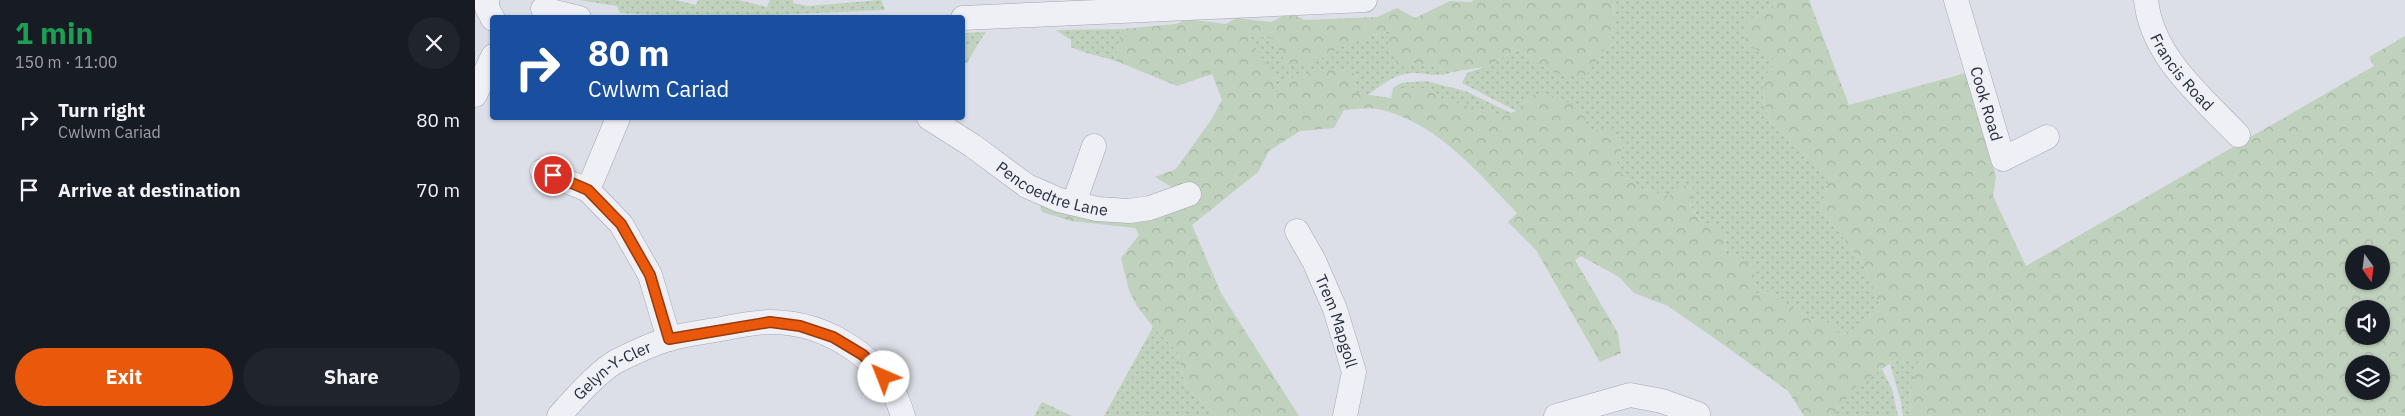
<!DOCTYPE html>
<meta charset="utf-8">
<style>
:root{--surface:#171b24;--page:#20242c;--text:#f1f3f6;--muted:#9ea1a6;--accent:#ea580c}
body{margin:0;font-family:"IBM Plex Sans",sans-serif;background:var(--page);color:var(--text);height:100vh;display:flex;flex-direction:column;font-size:19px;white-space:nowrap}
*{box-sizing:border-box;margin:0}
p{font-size:16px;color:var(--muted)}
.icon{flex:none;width:28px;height:28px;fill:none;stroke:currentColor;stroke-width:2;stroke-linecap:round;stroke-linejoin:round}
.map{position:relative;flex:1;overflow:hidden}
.panel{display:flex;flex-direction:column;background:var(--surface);width:475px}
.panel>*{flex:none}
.hud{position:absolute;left:15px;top:15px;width:475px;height:105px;border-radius:5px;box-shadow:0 1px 4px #0004;background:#1a4fa0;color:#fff;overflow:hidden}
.needle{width:32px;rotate:166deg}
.controls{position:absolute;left:1870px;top:245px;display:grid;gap:10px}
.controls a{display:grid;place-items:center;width:45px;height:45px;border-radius:50%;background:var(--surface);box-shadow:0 1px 4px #0004;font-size:25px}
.pin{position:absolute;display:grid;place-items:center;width:42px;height:42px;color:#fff;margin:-21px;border:2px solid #fff;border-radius:50%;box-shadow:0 1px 5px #0007}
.me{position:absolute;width:55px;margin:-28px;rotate:316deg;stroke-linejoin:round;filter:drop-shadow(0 0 4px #0008)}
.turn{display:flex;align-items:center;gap:18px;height:105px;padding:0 15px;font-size:22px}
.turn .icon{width:65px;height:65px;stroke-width:2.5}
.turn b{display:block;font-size:35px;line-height:42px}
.round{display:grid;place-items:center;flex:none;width:52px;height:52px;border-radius:26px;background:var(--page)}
.summary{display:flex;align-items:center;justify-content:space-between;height:85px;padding:0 15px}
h1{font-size:30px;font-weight:700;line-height:38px;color:#1e9e55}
.primary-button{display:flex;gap:10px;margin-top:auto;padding:10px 15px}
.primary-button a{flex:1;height:58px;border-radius:30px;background:var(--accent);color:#fff;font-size:20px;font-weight:700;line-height:58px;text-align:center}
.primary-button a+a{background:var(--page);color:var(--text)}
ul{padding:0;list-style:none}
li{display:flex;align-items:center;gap:15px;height:70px;padding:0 15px}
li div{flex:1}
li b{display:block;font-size:19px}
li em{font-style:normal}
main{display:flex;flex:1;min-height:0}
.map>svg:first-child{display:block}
.grass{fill:url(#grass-dots)}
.forest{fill:url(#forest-crowns);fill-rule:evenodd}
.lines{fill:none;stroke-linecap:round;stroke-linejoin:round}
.minor-casing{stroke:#a1a6b1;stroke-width:25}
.minor{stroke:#eff0f5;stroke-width:24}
.route-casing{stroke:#983908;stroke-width:12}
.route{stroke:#ea580c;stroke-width:9}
.labels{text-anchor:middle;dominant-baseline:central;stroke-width:5;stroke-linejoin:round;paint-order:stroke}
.street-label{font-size:16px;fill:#252c3d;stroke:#ebeef5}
</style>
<main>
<section class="panel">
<div class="summary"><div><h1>1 min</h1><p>150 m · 11:00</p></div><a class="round"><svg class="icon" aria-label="close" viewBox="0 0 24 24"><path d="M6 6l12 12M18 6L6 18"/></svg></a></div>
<ul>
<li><svg class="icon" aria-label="right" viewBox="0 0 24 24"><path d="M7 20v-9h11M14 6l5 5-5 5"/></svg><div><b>Turn right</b><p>Cwlwm Cariad</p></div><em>80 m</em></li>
<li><svg class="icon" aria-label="arrive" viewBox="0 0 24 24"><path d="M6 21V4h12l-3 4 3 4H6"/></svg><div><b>Arrive at destination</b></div><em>70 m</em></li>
</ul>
<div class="primary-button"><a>Exit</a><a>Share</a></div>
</section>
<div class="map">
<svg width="1930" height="416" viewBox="0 0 1930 416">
<defs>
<pattern id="grass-dots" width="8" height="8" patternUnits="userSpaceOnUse" patternTransform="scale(1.25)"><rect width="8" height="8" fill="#c0d1bd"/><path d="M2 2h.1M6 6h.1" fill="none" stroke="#a5b4a3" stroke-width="1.8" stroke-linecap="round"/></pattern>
<pattern id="forest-crowns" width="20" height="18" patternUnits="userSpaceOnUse" patternTransform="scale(1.25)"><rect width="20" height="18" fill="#c0d1bd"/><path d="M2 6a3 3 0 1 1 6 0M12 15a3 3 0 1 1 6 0" fill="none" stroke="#a5b4a3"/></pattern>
</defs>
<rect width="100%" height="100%" fill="#dcdfe7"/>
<path class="grass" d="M104,0H201L221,5L223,0H264L292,7L295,0H318V3L333,6L406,0L410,10L235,18L145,13L142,6Z
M1139,0H1302L1300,6L1271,43L1303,61L1289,77L1288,101L1297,125L1355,176L1346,208L1389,266L1404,303L1382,330L1363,335L1358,321L1334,319L1293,292L1279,294L1251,258L1250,231L1224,220L1214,203L1195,196L1164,188L1140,168L1149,144L1114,131L1056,95L1041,111L987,83L992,73L1010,67L1042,50L1077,72L1137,38Z
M646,29L641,61C626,56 611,54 596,47V40L581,30Z
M914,31L924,66L944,63L977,72C965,78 951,73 938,73C921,73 906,85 893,95L880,93H795L788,61L773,36L798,38L834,65L872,43Z
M511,32L503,44L488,46V33Z
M951,81L990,91L1036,113L1029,116L986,105L967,99L953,88H918L926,83Z
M678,327L702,351L711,387L742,416H629Z
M1422,359H1445L1434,400L1437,416H1428L1426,402L1415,364Z
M1407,369L1417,389L1423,416H1355L1361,412L1381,385Z
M567,402L597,416H559Z"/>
<path class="forest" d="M999,0H1139L1137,38L1109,78L1077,72L1042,50L1010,67L977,72L944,63L924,67L913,44L914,31L872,43L834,65L811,64L798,38L773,36L800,79L796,93L804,92L811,79L859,68L881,74V93L916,98L918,88H953L967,99L1029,116L1041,111L1056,95L1069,94L1106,107L1114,131L1138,129L1149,144L1140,168L1164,188L1195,196L1204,185L1218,187L1214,204L1224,220L1250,231L1251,257L1264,255L1279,268V294L1293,292L1334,319L1358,321L1364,335L1382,330L1404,303L1389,266L1346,208L1355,176L1297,125L1288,100L1289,77L1303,61L1270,43L1272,20L1300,6L1302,0H1334L1374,105L1491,73L1521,177L1518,196L1551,266L1899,66L1894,57L1930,36V416H1437L1434,400L1444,359H1422L1381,386L1361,412L1355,416H1329L1313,391L1249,345L1193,306L1159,293L1144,277L1106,256L1100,260L1143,333L1146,353L1125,362L1061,250L1033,222L1042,213C1002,172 962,122 903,109C893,107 880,109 869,110L859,128L825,131L794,151L783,172L717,225L746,293L824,416H742L711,387L702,351L678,327L662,306L654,290L646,258L664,235L660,228L596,221L567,212L565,206L570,203L604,211L708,194L680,177L701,169L736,120L747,100L737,74L702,86L641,61L646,29L701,24L712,19L751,24L762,18L796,22L814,13L830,20L902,17L922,8L940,18L975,1L996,2ZM1879,254H1906V281H1879ZM1879,309H1906V336H1879ZM1879,364H1906V391H1879Z
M503,44L492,63H488V46Z"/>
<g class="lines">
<g class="minor-casing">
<g id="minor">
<path d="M12,0V8L18,19"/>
<path id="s1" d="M1481,0L1528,159L1572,137"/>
<path id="s2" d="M1671,0C1677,57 1726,96 1763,135"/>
<path d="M68,9L104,18"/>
<path d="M488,18L890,0"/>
<path d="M0,95L18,56"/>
<path d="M143,118L113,190L146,224L175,275L194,339"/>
<path id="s3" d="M454,118L498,146L552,186L584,200L622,209L654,211L675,208L714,194"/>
<path d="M67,171L113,190"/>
<path d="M599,203L619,146"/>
<path id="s4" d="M822,231L839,261L860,309L879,372L870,416"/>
<path id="s5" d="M84,416C97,401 125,370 142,361C158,353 177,344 194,339C210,334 229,332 246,329C262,326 279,322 295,322C353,322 412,360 428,416"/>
<path d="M1081,416L1155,395L1187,401L1223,414"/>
</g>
</g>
<use href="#minor" class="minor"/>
</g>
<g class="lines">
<g class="route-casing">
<path id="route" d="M78,175L113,190L146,224L175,275L194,339L295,322L325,326L358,337L388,355L409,377"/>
</g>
<use href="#route" class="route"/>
</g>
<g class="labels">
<g class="street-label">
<text stroke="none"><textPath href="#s2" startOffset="82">Francis Road</textPath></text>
<text stroke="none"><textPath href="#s1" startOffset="108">Cook Road</textPath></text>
<text stroke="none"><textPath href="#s3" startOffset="144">Pencoedtre Lane</textPath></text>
<text stroke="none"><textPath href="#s4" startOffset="99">Trem Mapgoll</textPath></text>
<text stroke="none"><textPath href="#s5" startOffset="71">Gelyn-Y-Cler</textPath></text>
</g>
</g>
</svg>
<div class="controls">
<a><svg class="needle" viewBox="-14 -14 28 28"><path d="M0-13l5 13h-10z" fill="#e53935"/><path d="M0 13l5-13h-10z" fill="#9ea1a6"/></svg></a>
<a><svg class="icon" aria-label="sound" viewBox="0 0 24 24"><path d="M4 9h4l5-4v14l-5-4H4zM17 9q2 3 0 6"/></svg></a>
<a><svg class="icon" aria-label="layers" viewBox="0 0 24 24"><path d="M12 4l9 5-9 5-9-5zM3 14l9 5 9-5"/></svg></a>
</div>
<div class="pin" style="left:78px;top:175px;background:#d93025"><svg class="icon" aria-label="arrive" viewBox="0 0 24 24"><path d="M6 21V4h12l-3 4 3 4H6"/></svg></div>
<svg class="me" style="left:409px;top:377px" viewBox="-20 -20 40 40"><circle r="19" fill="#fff"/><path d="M0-13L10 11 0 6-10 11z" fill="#ea580c"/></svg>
<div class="hud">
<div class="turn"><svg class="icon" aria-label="right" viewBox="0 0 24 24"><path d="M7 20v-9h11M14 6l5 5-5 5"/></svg><div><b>80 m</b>Cwlwm Cariad</div></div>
</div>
</div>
</main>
